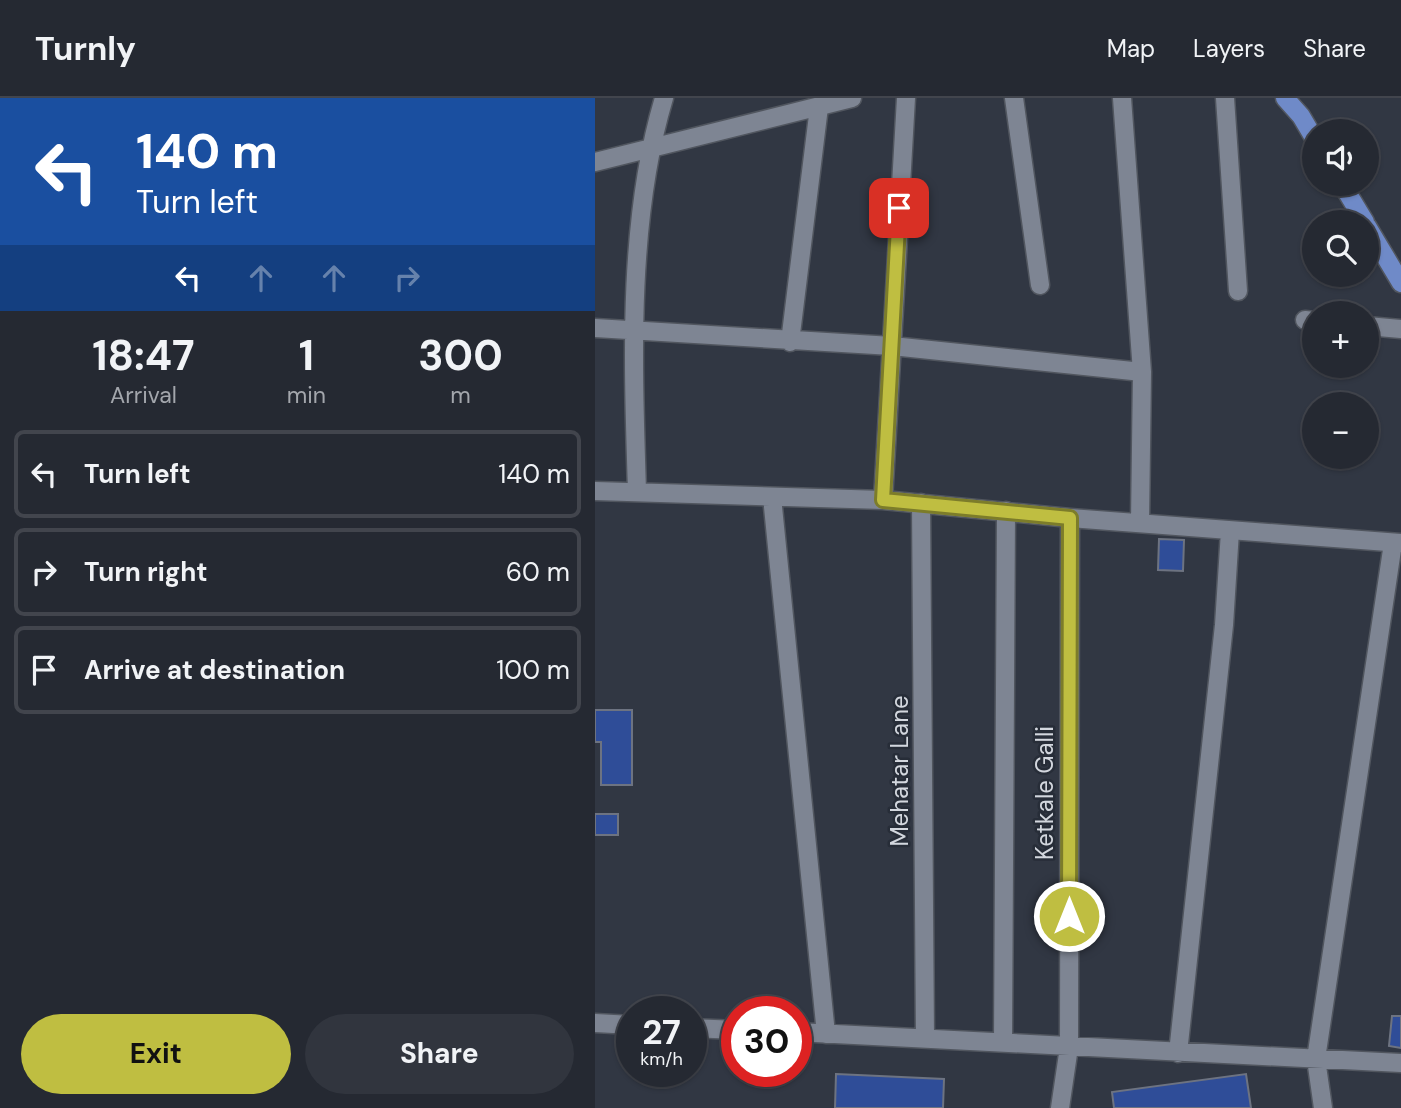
<!DOCTYPE html>
<meta charset="utf-8">
<style>
:root{--surface:#252932;--page:#31353e;--text:#f1f3f6;--muted:#a3a6ac;--line:#42454d;--accent:#bfbe41}
body{margin:0;font-family:"DM Sans",sans-serif;background:var(--page);color:var(--text);height:100vh;display:flex;flex-direction:column;font-size:26px;white-space:nowrap}
*{box-sizing:border-box;margin:0}
p{font-size:23px;color:var(--muted)}
.icon{flex:none;width:38px;height:38px;fill:none;stroke:currentColor;stroke-width:2;stroke-linecap:round;stroke-linejoin:round}
.map{position:relative;flex:1;overflow:hidden}
.side{display:flex;flex-direction:column;background:var(--surface);width:595px}
.side>*{flex:none}
.hud{background:#1a4fa0;color:#fff;overflow:hidden}
.buttons{position:absolute;left:707px;top:21px;display:grid;gap:14px}
.buttons a{display:grid;place-items:center;width:77px;height:77px;border-radius:50%;background:var(--surface);box-shadow:0 2px 5px #0004,0 0 0 2px var(--line);font-size:35px}
.speed{position:absolute;left:21px;top:898px;display:flex;gap:14px;font-size:35px;font-weight:700;text-align:center}
.speed>*{display:grid;place-content:center;width:91px;height:91px;border-radius:50%;background:var(--surface);box-shadow:0 2px 5px #0004,0 0 0 2px var(--line);line-height:1}
.speed small{font-size:18px;font-weight:400}
.speed .limit{border:10px solid #d22;background:#fff;color:#111}
.pin{position:absolute;display:grid;place-items:center;width:60px;height:60px;color:#fff;margin:-30px;border-radius:14px;box-shadow:0 4px 10px #0006}
.me{position:absolute;width:77px;margin:-38px;rotate:0deg;stroke-linejoin:round;filter:drop-shadow(0 0 5px #0008)}
.turn{display:flex;align-items:center;gap:24px;height:147px;padding:0 21px;font-size:32px}
.turn .icon{width:91px;height:91px;stroke-width:2.5}
.turn b{display:block;font-size:49px;line-height:60px}
.lanes{display:flex;align-items:center;height:66px;padding:0 21px;background:#0003;justify-content:center;gap:35px;direction:ltr}
.lanes .off{opacity:.35}
.eta{display:flex;justify-content:space-evenly;align-items:center;height:119px;text-align:center}
.eta b{font-size:42px;font-weight:700;line-height:49px}
.cta{display:flex;gap:14px;margin-top:auto;padding:14px 21px}
.cta a{flex:1;height:80px;border-radius:42px;background:var(--accent);color:#111;font-size:28px;font-weight:700;line-height:80px;text-align:center}
.cta a+a{background:var(--page);color:var(--text)}
ul{padding:0;list-style:none}
li{display:flex;align-items:center;gap:21px;height:88px;margin:0 14px 10px;padding:0 7px;border:4px solid var(--line);border-radius:10px}
li div{flex:1}
li b{display:block;font-size:26px}
li em{font-style:normal}
header{display:flex;align-items:center;gap:42px;box-sizing:border-box;height:98px;padding:0 35px;background:var(--surface);border-bottom:2px solid var(--line)}
header strong{font-size:33px}
nav{display:flex;gap:38px;margin-inline-start:auto;font-size:24px}
main{display:flex;flex:1;min-height:0}
.map>svg:first-child{display:block}
.building{fill:#2f4d98;stroke:#6d7381;stroke-width:2}
.lines{fill:none;stroke-linecap:round;stroke-linejoin:round}
.minor-casing{stroke:#51565f;stroke-width:21}
.primary-casing{stroke:#51565f;stroke-width:21}
.minor{stroke:#7e8593;stroke-width:18}
.primary{stroke:#6f8ac8;stroke-width:18}
.route-casing{stroke:#7c7c2a;stroke-width:18}
.route{stroke:#bfbe41;stroke-width:12}
.labels{text-anchor:middle;dominant-baseline:central;stroke-width:5;stroke-linejoin:round;paint-order:stroke}
.street-label{font-size:24px;fill:#d3d7de;stroke:#272d38}
</style>
<header>
<strong>Turnly</strong>
<nav><a>Map</a><a>Layers</a><a>Share</a></nav>
</header>
<main>
<section class="side">
<div class="hud">
<div class="turn"><svg class="icon" aria-label="left" viewBox="0 0 24 24"><path d="M17 20v-9H6M10 6l-5 5 5 5"/></svg><div><b>140 m</b>Turn left</div></div>
<div class="lanes"><svg class="icon" aria-label="left" viewBox="0 0 24 24"><path d="M17 20v-9H6M10 6l-5 5 5 5"/></svg><svg class="icon off" aria-label="ahead" viewBox="0 0 24 24"><path d="M12 20V5M6 11l6-6 6 6"/></svg><svg class="icon off" aria-label="ahead" viewBox="0 0 24 24"><path d="M12 20V5M6 11l6-6 6 6"/></svg><svg class="icon off" aria-label="right" viewBox="0 0 24 24"><path d="M7 20v-9h11M14 6l5 5-5 5"/></svg></div>
</div>
<div class="eta">
<div><b>18:47</b><p>Arrival</p></div>
<div><b>1</b><p>min</p></div>
<div><b>300</b><p>m</p></div>
</div>
<ul>
<li><svg class="icon" aria-label="left" viewBox="0 0 24 24"><path d="M17 20v-9H6M10 6l-5 5 5 5"/></svg><div><b>Turn left</b></div><em>140 m</em></li>
<li><svg class="icon" aria-label="right" viewBox="0 0 24 24"><path d="M7 20v-9h11M14 6l5 5-5 5"/></svg><div><b>Turn right</b></div><em>60 m</em></li>
<li><svg class="icon" aria-label="arrive" viewBox="0 0 24 24"><path d="M6 21V4h12l-3 4 3 4H6"/></svg><div><b>Arrive at destination</b></div><em>100 m</em></li>
</ul>
<div class="cta"><a>Exit</a><a>Share</a></div>
</section>
<div class="map">
<svg width="806" height="1010" viewBox="0 0 806 1010">
<rect width="100%" height="100%" fill="#313743"/>
<path class="building" d="M564,441L589,442L588,473L563,472Z
M0,612H37V687H6V644H0Z
M0,716H23V737H0Z
M797,918H806V950L794,948Z
M241,976L349,981L348,1010H240Z
M651,976L656,1010H519L517,994Z"/>
<g class="lines">
<g class="minor-casing">
<path id="minor" d="M419,0L445,187
M630,0L643,193
M0,64L257,0
M710,222L719,223
M772,228L806,231
M0,230L297,248L547,274L527,0
M195,244L224,9
M0,393L288,402L475,420L806,445
M42,393C38,266 32,123 69,0
M177,399L231,936
M288,402L311,0
M326,405L330,941
M545,425L547,274
M0,925L37,927
M96,930L142,932
M201,934L806,965
M408,945L411,413
M583,955L629,527L635,433
M465,1010L474,949L475,420
M728,1010L721,961L798,445"/>
</g>
<g class="primary-casing">
<path id="primary" d="M690,0L706,18L719,40
M747,86L770,124
M772,128L806,185"/>
</g>
<use href="#minor" class="minor"/>
<use href="#primary" class="primary"/>
</g>
<g class="lines">
<g class="route-casing">
<path id="route" d="M304,110L288,402L475,420L474,818"/>
</g>
<use href="#route" class="route"/>
</g>
<g class="labels">
<g class="street-label">
<text transform="translate(304 673) rotate(-90)">Mehatar Lane</text>
<text transform="translate(449 695) rotate(-90)">Ketkale Galli</text>
</g>
</g>
</svg>
<div class="buttons">
<a><svg class="icon" aria-label="sound" viewBox="0 0 24 24"><path d="M4 9h4l5-4v14l-5-4H4zM17 9q2 3 0 6"/></svg></a>
<a><svg class="icon" aria-label="search" viewBox="0 0 24 24"><circle cx="10" cy="10" r="6"/><path d="M15 15l6 6"/></svg></a>
<a>+</a>
<a>−</a>
</div>
<div class="speed"><div>27<small>km/h</small></div><div class="limit">30</div></div>
<div class="pin" style="left:304px;top:110px;background:#d93025"><svg class="icon" aria-label="arrive" viewBox="0 0 24 24"><path d="M6 21V4h12l-3 4 3 4H6"/></svg></div>
<svg class="me" style="left:474px;top:818px" viewBox="-20 -20 40 40"><circle r="17" fill="#bfbe41" stroke="#fff" stroke-width="3"/><path d="M0-11L8 9 0 5-8 9z" fill="#fff"/></svg>
</div>
</main>
